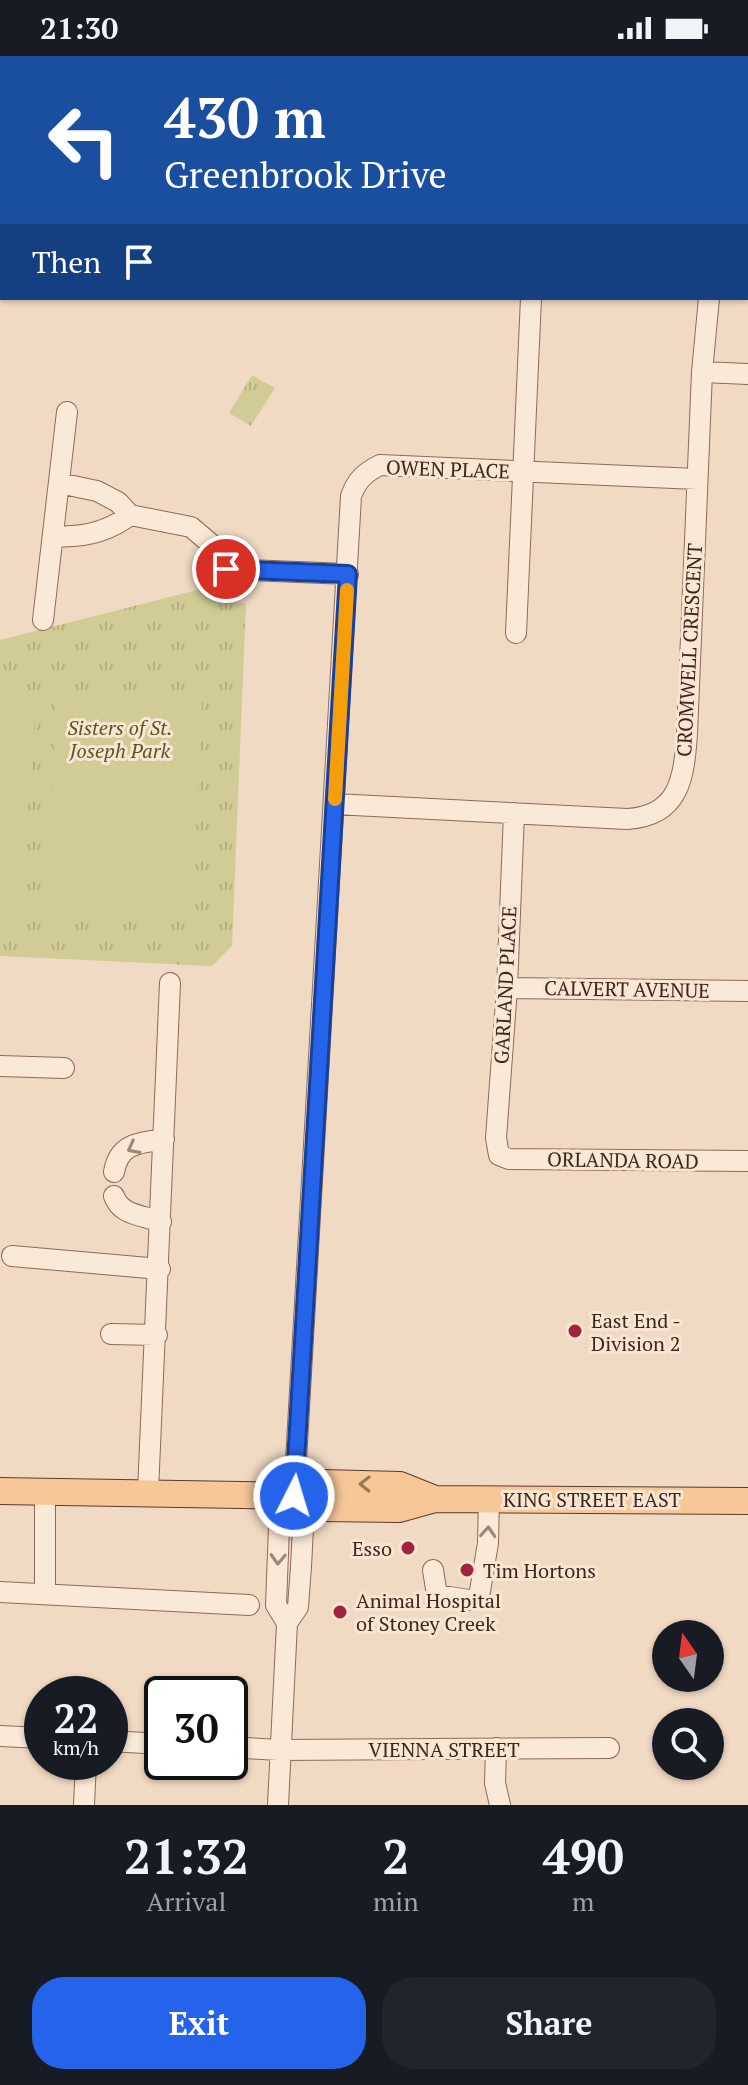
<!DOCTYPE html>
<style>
:root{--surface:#171b24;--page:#20242c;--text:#f1f3f6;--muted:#9ea1a6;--accent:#2563eb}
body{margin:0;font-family:"PT Serif",serif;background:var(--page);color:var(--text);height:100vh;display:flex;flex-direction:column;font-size:30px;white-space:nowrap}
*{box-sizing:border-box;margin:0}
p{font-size:26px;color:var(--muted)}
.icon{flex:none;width:44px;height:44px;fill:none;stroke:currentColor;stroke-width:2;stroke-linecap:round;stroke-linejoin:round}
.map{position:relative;height:1749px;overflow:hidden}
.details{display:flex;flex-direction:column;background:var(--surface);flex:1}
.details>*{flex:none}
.banner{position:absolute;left:0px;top:0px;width:748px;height:244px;box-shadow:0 2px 6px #0004;background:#1a4fa0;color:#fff;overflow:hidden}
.needle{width:52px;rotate:346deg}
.tools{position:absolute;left:652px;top:1564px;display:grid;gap:16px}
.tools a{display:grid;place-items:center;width:72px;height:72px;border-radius:50%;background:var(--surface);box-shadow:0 2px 6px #0004;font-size:40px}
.speed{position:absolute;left:24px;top:1620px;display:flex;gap:16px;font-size:40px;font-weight:700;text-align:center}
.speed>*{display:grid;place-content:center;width:104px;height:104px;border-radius:50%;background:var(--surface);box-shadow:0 2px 6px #0004;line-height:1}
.speed small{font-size:20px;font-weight:400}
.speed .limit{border:4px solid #111;border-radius:12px;background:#fff;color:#111}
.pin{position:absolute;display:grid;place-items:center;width:68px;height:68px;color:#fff;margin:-34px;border:4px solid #fff;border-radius:50%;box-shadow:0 2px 8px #0007}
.me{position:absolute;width:88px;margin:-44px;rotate:5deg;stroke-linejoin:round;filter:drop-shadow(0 0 6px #0008)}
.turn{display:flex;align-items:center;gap:28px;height:168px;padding:0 32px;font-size:36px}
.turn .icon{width:104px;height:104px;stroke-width:2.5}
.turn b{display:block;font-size:56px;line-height:68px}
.then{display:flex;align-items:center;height:76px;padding:0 32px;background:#0003;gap:16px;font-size:30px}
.eta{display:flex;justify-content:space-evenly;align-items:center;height:136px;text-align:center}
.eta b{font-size:48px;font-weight:700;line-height:56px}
.action{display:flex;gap:16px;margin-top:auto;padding:16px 32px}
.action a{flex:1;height:92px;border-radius:32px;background:var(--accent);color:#fff;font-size:32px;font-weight:700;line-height:92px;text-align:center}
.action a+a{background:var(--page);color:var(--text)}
.status{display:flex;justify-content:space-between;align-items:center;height:56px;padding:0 40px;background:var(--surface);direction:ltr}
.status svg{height:22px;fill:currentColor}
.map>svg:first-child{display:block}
.grass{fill:url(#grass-tufts)}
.garden{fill:#d1cc96}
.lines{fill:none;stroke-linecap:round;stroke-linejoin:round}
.minor-casing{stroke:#8d6a58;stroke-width:22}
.major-casing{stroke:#5b392c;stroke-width:28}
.minor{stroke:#fbe9d7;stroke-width:20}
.major{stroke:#f7c798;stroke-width:26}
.oneway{stroke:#9c887a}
.oneway2{stroke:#9a765a}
.route-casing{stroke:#184099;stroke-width:20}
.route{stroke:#2563eb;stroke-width:14}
.slow{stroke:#f59e0b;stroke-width:14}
.poi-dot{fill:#a1233d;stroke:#f8e6d3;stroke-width:3}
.labels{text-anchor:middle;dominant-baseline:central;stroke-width:6;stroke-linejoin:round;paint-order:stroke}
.street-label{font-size:20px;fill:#3c261d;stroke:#f8e6d3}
.park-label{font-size:20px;font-style:italic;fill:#575a22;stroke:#f8e6d3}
.poi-label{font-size:20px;fill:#3c261d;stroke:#f8e6d3;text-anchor:start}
</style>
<div class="status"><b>21:30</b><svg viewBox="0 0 49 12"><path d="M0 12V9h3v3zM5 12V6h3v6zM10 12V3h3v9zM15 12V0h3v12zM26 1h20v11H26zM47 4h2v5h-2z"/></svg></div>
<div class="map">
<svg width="748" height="1749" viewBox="0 0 748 1749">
<defs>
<pattern id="grass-tufts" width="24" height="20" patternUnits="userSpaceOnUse" patternTransform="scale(2)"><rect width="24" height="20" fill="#d1cc96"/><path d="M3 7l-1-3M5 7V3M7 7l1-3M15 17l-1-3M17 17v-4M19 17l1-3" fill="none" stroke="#b4af81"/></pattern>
</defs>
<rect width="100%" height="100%" fill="#f1dac3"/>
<path class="grass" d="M252,319L275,332L251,370L229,357Z
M201,533L222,547H246L232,890L212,910L0,900V584Z"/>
<path class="garden" d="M0,638L37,640L19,855L0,854Z
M56,639L202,645L192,863L46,857Z"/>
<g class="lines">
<g class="minor-casing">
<path id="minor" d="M694,0L697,2
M17,2L18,0
M371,2V0
M543,2V0
M0,3H2
M702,316L748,318
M59,427L97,435L118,446L130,459L191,471L211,488L226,513L348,518
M53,480C81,482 108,476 130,459
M43,564L67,356
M516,577L531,242
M334,748L627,763C680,760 684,721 687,678L702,316L709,242
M514,757L507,932L496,1082L499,1099L509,1103L748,1105
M507,932L748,935
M0,1010L64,1012
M114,1116C119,1087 139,1087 164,1083
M114,1140C121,1160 143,1159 161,1166
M12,1200L160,1213
M111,1278L157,1279
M45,1435V1538
M148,1436L170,927
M433,1514L437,1539L469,1544L479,1541L488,1487L489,1442
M0,1536L249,1549
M287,1567L276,1549L279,1471L294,1440
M0,1680L42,1682
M110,1685L162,1688
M230,1691L278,1694L609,1692
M496,1692L495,1727L500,1749
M84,1749L86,1706
M278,1749L287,1567L298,1551L301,1511L303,1472L294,1440L351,440C357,424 364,417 380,409L697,423"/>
</g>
<g class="major-casing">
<path id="major" d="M0,1435L294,1440L322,1452L399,1453L435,1443L748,1445
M294,1440L322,1427L400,1429L435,1443"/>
</g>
<use href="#minor" class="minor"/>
<use href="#major" class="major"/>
</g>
<defs><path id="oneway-chevron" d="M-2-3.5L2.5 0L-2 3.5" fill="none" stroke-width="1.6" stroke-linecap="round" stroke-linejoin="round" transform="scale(2)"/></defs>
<g class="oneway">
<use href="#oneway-chevron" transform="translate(133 1092) rotate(152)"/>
<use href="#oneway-chevron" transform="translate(488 1476) rotate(-86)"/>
<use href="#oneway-chevron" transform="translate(278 1503) rotate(92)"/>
</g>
<use class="oneway2" href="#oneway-chevron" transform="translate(365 1428) rotate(-179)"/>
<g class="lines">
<g class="route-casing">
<path id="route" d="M226,513L348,518L294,1440"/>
</g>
<use href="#route" class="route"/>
<path class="slow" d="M335,743L347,534"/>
</g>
<g class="poi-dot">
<circle cx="575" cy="1275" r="8"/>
<circle cx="408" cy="1492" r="8"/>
<circle cx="467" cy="1514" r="8"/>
<circle cx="340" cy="1556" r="8"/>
</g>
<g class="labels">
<g class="street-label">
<text transform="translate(448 413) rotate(2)">OWEN PLACE</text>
<text transform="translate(689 594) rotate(-87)">CROMWELL CRESCENT</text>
<text transform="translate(505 929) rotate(-87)">GARLAND PLACE</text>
<text transform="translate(627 933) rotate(1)">CALVERT AVENUE</text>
<text transform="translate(623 1104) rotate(1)">ORLANDA ROAD</text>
<text x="592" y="1443">KING STREET EAST</text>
<text x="444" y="1693">VIENNA STREET</text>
</g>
<g class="park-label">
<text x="120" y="671">Sisters of St.<tspan x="120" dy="23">Joseph Park</tspan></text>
</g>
<g class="poi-label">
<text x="591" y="1264">East End -<tspan x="591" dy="23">Division 2</tspan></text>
<text x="392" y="1492" text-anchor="end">Esso</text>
<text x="483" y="1514">Tim Hortons</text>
<text x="356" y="1544">Animal Hospital<tspan x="356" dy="23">of Stoney Creek</tspan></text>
</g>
</g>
</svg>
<div class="tools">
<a><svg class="needle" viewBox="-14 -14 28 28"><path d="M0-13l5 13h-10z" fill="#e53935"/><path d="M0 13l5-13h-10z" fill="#9ea1a6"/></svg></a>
<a><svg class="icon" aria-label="search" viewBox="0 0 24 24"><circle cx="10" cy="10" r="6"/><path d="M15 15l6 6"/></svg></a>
</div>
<div class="speed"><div>22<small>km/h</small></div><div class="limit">30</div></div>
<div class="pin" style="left:226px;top:513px;background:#d93025"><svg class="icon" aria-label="arrive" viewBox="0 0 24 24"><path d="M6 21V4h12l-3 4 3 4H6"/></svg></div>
<svg class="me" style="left:294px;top:1440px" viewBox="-20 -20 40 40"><circle r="17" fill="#2563eb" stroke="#fff" stroke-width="3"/><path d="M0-11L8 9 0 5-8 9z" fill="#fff"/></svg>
<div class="banner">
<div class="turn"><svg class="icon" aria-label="left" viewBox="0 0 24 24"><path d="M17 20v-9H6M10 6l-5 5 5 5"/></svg><div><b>430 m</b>Greenbrook Drive</div></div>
<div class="then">Then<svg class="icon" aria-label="arrive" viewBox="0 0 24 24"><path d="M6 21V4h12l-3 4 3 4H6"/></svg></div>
</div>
</div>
<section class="details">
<div class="eta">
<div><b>21:32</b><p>Arrival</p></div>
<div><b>2</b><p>min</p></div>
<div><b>490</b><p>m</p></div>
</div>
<div class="action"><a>Exit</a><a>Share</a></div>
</section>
